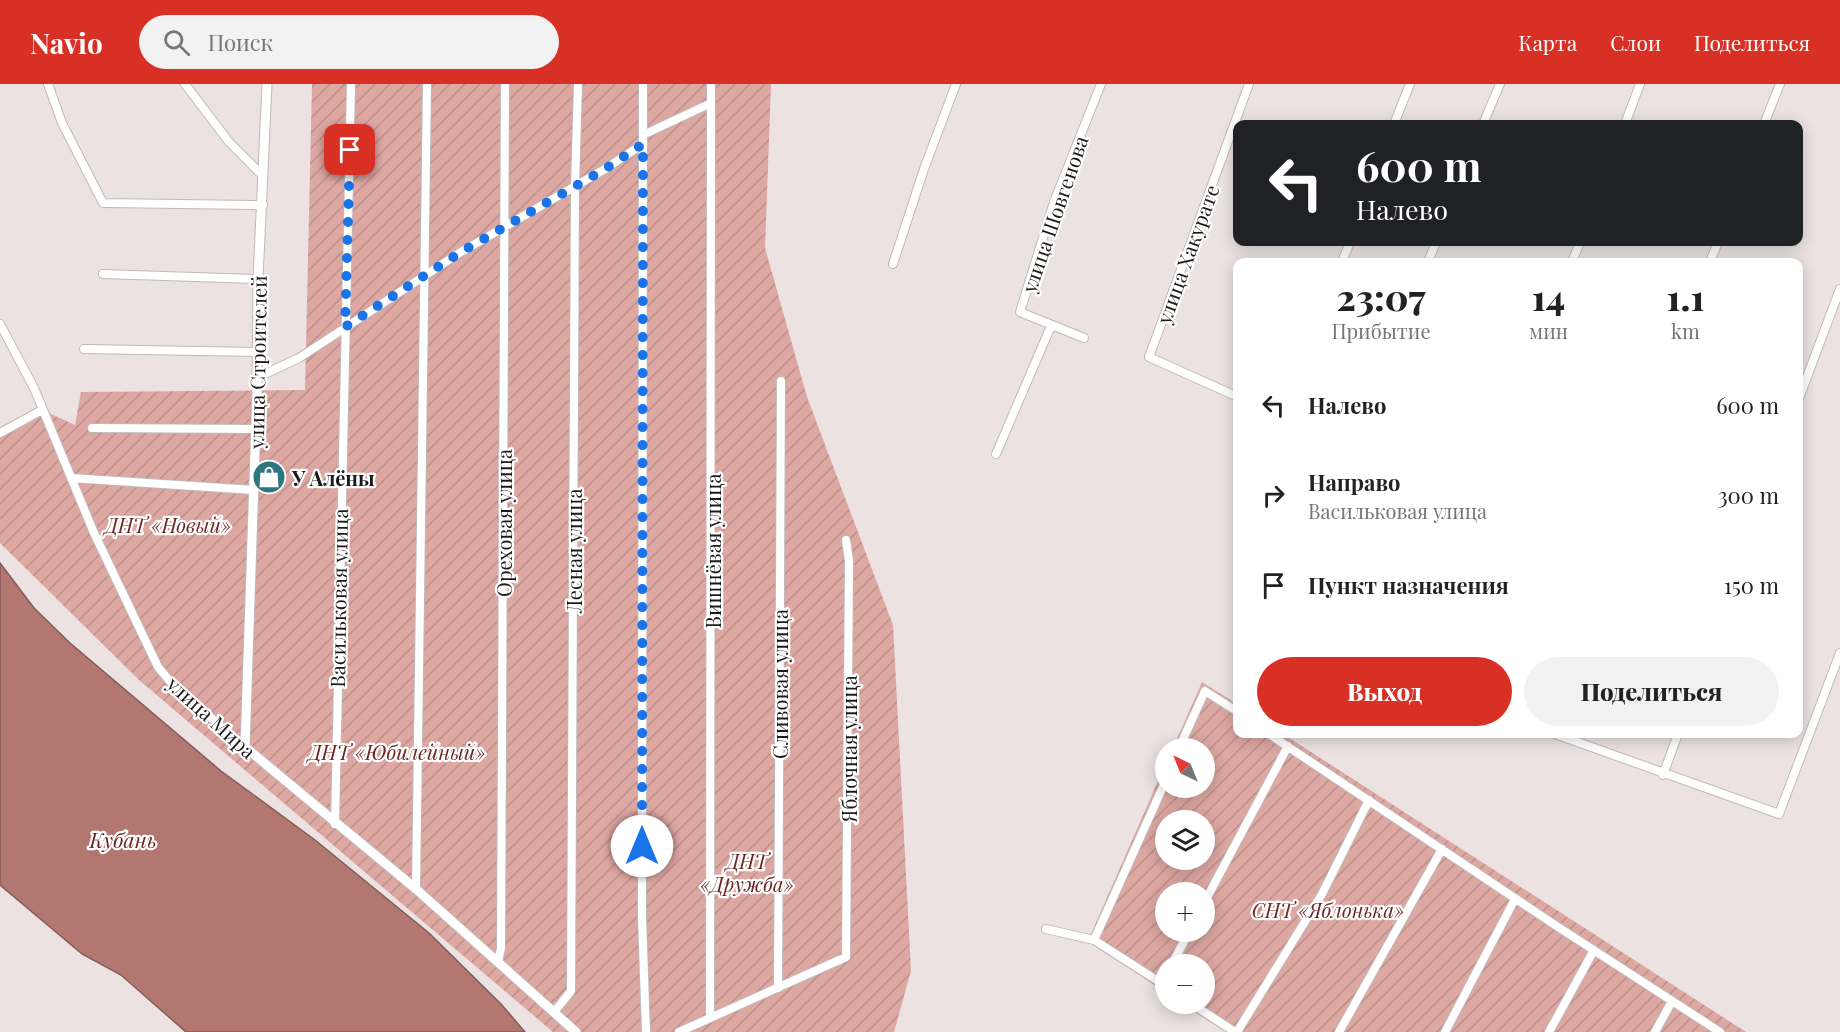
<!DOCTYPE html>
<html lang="ru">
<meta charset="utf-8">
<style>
:root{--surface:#fff;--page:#f2f2f2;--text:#222;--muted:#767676;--accent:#d93025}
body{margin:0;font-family:"Playfair Display",serif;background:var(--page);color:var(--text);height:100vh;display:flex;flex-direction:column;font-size:22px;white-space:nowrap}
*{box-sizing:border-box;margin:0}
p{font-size:20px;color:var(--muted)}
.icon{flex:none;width:33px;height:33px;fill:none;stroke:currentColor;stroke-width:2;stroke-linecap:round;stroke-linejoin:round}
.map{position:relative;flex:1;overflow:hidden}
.drawer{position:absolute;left:1233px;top:174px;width:570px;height:480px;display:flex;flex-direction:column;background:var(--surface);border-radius:12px;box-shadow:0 3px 15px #0003}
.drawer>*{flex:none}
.top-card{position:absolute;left:1233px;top:36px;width:570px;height:126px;border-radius:12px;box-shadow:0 3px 15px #0003;background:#202124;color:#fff;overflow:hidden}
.needle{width:39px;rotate:317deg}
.buttons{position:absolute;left:1155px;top:654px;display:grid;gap:12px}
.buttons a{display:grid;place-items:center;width:60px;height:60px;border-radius:50%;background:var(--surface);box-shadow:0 3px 15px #0003;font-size:30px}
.pin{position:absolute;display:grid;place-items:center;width:51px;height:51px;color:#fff;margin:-26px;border-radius:12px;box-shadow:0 3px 9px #0006}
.me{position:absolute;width:66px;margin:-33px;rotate:0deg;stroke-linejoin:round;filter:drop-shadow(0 0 4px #0008)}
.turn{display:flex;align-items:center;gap:21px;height:126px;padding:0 24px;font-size:27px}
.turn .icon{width:78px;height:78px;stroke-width:2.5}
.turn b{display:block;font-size:42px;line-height:51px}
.eta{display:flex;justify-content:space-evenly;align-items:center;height:102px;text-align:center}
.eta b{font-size:36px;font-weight:800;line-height:42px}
.action{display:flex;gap:12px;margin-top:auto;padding:12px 24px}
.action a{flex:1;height:69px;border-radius:36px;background:var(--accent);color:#fff;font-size:24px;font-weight:800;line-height:69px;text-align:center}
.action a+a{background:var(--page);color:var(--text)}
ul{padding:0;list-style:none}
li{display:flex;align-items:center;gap:18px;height:90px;padding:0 24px}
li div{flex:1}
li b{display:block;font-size:22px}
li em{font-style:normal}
header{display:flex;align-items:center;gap:36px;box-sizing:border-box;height:84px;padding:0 30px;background:var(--accent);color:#fff}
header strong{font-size:28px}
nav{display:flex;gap:33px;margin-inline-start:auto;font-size:21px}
.search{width:420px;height:54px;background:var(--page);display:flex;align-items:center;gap:15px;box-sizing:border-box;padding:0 21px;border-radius:33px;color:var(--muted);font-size:22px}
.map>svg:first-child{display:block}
.garden{fill:url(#garden-furrows);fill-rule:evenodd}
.water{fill:#b27771;stroke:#855b57;stroke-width:1.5}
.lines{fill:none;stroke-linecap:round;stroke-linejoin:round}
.minor-casing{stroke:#c1b9b8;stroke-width:10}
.tertiary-casing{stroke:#c1b9b8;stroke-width:11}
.minor{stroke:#fff;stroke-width:8}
.tertiary{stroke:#fff;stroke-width:9}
.route{stroke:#1a73e8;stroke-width:10;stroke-dasharray:0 18}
.labels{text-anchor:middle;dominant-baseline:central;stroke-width:4.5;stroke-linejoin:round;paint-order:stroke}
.street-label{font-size:20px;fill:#1c1919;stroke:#fff}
.poi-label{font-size:20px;font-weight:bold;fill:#1c1919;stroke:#fff;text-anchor:start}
.park-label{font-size:20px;font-style:italic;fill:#6e2522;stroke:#fff}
.water-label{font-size:21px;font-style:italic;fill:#6b221f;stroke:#fff}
</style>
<header>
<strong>Navio</strong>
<div class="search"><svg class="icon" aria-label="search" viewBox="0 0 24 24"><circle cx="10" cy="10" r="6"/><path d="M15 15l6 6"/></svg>Поиск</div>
<nav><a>Карта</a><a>Слои</a><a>Поделиться</a></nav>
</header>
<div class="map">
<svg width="1840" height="948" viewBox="0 0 1840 948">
<defs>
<pattern id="garden-furrows" width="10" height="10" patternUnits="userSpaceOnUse" patternTransform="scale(1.5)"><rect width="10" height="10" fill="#dda7a2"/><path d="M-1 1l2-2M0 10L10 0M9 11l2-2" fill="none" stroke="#bd8f8b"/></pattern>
</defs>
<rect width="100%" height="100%" fill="#ebe2e1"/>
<path class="garden" d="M312,0H771L765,164L807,313L893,541L911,887L894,948H553L139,596L0,459V354L36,335L42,326L75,341L81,308L305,306Z
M1202,598L1237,620L1238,650H1283L1746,948H1226L1182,920H1204V880H1166L1165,908L1088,857L1165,681L1166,704H1204V664H1173ZM1166,736H1204V776H1166ZM1166,808H1204V848H1166Z"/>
<path class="water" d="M0,479L34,524L70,559L221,687L315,756L429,849L501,920L525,948H186L121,891L82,870L0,801Z"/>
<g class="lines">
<g class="minor-casing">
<path id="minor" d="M48,0L62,39L103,119L263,121
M185,0L229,58L263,92
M643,0L642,833L646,948
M1394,40L1410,0
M1483,40L1500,0
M1625,40L1640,0
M1764,40L1780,0
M643,51L711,19
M1342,178L1350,158
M1428,178L1436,158
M1572,178L1580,158
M1710,178L1718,158
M893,180L924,85L956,0
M103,190L258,195
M0,240L34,304L94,449L158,583L173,601L245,663
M1084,254L1020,228L1054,118L1101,0
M84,265L257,268
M256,294L299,274L461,168L605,85L643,60
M1238,313L1149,273L1249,0
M1798,317L1840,205
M92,344L256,345
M0,349L42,326
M996,370L1051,242
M71,394L254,406
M1269,650L1555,841L1720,948
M1555,650L1779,730L1840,569
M1179,664L1205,607L1238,628
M1663,691L1678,650
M335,740L351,0
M416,805L427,0
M1204,819L1288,662
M1046,845L1094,856L1166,902
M1094,856L1166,696
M498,878L501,864L505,0
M1172,880L1189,848
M778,904L781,297
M1192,920L1235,948
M554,928L571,907L575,102L578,0
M710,933L711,0
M679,948L846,873L849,477L846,456
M1237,948L1322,810L1369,716
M1339,948L1442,765
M1445,948L1515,815
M1549,948L1594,866
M1655,948L1672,917"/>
</g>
<g class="tertiary-casing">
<path id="tertiary" d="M267,0L258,195L257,307L245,663L416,805L576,948"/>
</g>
<use href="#minor" class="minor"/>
<use href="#tertiary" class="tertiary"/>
</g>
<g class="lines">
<path class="route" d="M350,66L345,243L461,168L605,85L643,60L642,762"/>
</g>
<defs>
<g id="shop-disc" transform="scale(1.725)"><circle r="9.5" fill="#2e777f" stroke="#fff"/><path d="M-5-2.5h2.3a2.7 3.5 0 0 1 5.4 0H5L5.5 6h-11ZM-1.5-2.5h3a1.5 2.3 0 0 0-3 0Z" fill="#fff"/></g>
</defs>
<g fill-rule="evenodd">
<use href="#shop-disc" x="269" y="393"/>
</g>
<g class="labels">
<g class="street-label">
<text transform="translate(1054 130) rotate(-71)">улица Шовгенова</text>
<text transform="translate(1187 170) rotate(-70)">улица Хакурате</text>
<text transform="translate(257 278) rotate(-89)">улица Строителей</text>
<text transform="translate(503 439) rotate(-90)">Ореховая улица</text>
<text transform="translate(573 467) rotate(-90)">Лесная улица</text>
<text transform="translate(712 467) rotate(-90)">Вишнёвая улица</text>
<text transform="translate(338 514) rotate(-89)">Васильковая улица</text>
<text transform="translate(779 600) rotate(-90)">Сливовая улица</text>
<text transform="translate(212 633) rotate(42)">улица Мира</text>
<text transform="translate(848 665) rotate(-90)">Яблочная улица</text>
</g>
<g class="poi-label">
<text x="292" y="393">У Алёны</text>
</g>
<g class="park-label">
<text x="168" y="440">ДНТ «Новый»</text>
<text x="397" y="667">ДНТ «Юбилейный»</text>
<text x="747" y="776">ДНТ<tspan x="747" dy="23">«Дружба»</tspan></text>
<text x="1328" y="825">СНТ «Яблонька»</text>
</g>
<g class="water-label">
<text x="123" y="755">Кубань</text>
</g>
</g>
</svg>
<div class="buttons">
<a><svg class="needle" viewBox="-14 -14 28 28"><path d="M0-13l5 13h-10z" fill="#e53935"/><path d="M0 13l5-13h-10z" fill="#767676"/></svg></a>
<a><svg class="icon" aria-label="layers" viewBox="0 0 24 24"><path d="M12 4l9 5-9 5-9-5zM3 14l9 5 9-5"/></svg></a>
<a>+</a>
<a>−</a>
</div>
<div class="pin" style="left:350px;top:66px;background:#d93025"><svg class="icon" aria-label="arrive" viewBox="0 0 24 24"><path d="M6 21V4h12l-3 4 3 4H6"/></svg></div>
<svg class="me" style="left:642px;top:762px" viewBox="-20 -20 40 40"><circle r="19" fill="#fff"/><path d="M0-13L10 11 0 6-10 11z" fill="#1a73e8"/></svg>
<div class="top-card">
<div class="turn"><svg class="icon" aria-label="left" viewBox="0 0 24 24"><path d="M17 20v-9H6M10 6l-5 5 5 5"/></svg><div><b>600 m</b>Налево</div></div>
</div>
<section class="drawer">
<div class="eta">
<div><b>23:07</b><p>Прибытие</p></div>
<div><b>14</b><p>мин</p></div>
<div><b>1.1</b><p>km</p></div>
</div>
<ul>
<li><svg class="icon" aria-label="left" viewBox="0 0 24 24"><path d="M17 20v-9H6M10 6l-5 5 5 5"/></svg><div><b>Налево</b></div><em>600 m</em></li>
<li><svg class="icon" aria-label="right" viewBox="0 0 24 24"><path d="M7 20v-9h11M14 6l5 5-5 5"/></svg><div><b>Направо</b><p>Васильковая улица</p></div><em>300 m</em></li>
<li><svg class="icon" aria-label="arrive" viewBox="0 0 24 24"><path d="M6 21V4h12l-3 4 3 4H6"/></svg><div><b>Пункт назначения</b></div><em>150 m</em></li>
</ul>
<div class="action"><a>Выход</a><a>Поделиться</a></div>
</section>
</div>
